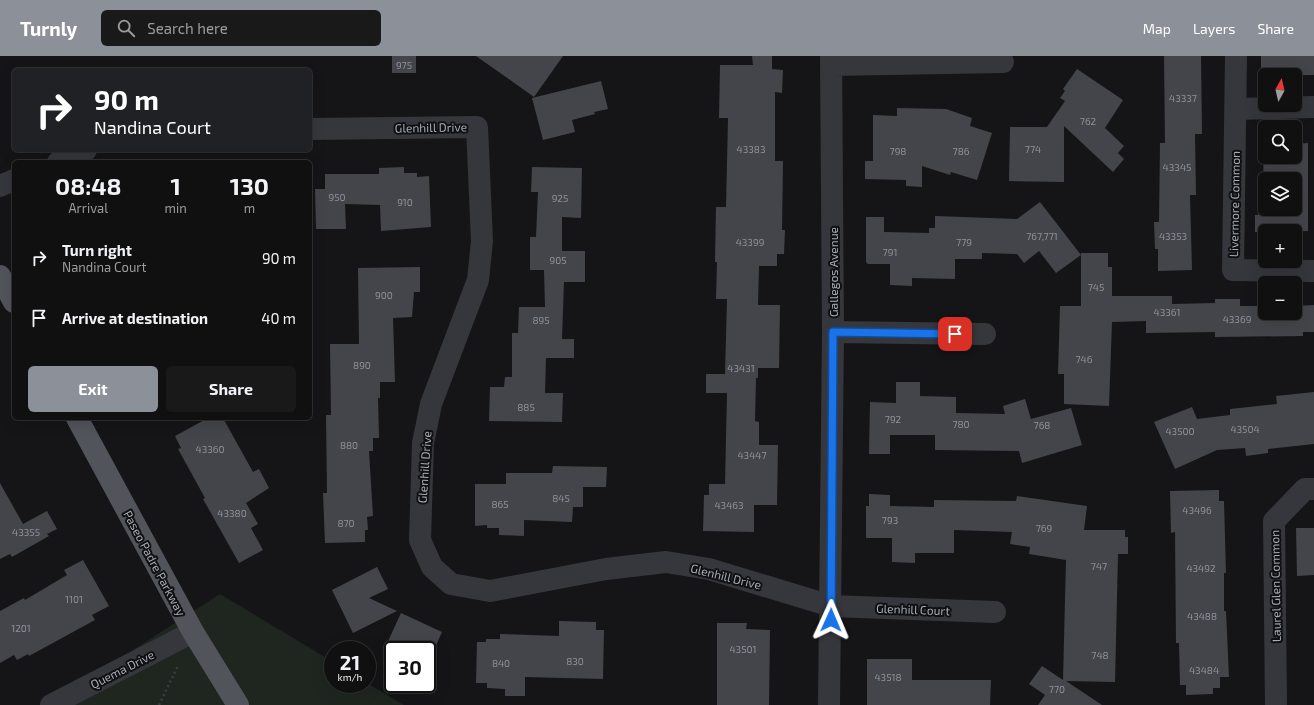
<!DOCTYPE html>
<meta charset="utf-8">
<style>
:root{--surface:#101011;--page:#19191a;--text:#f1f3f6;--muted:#9c9d9f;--line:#303031;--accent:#8c9099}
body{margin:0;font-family:"Exo 2",sans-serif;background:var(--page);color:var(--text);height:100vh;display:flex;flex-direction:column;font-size:15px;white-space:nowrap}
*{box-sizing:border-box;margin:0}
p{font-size:13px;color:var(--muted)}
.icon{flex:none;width:22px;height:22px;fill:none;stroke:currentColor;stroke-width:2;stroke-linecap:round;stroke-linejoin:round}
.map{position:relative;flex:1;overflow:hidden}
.side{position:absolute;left:12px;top:104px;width:300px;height:260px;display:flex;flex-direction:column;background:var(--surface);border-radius:6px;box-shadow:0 4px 16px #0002,0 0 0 1px var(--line)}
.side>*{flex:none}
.guide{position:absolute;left:12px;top:12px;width:300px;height:84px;border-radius:6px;box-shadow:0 4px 16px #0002,0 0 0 1px var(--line);background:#202124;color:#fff;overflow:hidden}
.needle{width:26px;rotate:8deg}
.buttons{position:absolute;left:1258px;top:12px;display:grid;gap:8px}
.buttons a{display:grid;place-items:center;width:44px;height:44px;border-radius:6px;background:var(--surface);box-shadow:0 4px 16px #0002,0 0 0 1px var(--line);font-size:20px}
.speed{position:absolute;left:324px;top:585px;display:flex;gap:8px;font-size:20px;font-weight:700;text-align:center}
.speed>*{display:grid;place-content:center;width:52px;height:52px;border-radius:50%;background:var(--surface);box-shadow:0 4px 16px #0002,0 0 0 1px var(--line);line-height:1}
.speed small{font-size:10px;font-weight:400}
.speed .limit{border:2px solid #111;border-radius:6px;background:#fff;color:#111}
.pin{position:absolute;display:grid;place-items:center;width:34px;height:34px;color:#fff;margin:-17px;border-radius:8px;box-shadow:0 2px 6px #0006}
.me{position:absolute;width:44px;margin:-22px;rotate:1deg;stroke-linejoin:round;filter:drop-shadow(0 0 3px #0008)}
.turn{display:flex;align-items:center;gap:14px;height:84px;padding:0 16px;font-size:18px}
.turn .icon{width:52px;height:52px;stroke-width:2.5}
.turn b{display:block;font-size:28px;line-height:34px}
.eta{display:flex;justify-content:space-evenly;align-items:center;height:68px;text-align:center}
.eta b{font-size:24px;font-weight:700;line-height:28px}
.action{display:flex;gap:8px;margin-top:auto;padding:8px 16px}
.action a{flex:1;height:46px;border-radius:6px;background:var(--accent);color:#fff;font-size:16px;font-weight:700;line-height:46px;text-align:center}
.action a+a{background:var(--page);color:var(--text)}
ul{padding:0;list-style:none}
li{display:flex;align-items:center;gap:12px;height:60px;padding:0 16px}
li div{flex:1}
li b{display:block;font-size:15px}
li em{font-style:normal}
header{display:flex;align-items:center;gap:24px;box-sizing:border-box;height:56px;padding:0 20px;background:var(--accent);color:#fff}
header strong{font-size:19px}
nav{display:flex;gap:22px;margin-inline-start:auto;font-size:14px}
.search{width:280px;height:36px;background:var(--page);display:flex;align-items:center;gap:10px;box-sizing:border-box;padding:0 14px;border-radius:6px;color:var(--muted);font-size:15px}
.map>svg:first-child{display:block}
.green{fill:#1f2620}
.building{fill:#44454a;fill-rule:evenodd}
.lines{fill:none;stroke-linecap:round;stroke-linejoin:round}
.path{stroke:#3c3e43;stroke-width:2.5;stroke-dasharray:2 3;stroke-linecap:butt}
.minor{stroke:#36373c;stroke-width:22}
.major{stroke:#52545b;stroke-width:22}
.route-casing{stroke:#114b97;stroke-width:10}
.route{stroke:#1a73e8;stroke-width:7}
.labels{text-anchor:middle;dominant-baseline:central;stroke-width:4;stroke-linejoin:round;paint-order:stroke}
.number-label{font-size:10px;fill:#8e929c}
.street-label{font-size:12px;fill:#a7acb7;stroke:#101012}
</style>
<header>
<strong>Turnly</strong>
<div class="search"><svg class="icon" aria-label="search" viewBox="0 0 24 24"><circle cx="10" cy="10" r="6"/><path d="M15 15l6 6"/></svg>Search here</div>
<nav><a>Map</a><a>Layers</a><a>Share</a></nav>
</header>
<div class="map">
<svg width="1314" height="649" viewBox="0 0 1314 649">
<rect width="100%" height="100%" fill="#151517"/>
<path class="green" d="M220,538L333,606V628H367V627L404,649H48Z"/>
<path class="building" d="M392,0H416V17H392Z
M476,0H563L534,41Z
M752,0H772V13L783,14L782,37L775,36V105H783L782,174H785L784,198H777V210H759L758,249H780L779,312H758V322H756L755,365L759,366V389H778L777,449H754V476L703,475L704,439H709V428H725L727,337H706V318H725L727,243H716L717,206H715L716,151H726L728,62H719L720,9H753Z
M1164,0H1201L1202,78H1195L1196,139H1190L1192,214L1158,215V193H1155L1154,166H1159L1160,87H1165Z
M1261,0H1314V19H1261Z
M1077,13L1123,44L1105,72L1124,90L1118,97L1124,103L1113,116L1064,70V126L1009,125L1010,71H1047L1065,45L1060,42L1065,35L1063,33Z
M601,25L608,53L594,56L595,58L572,64L575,76L543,84L532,42Z
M897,52L946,53L972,62L970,70L992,77L977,124L951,116L950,119L922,110V131L906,130V124L865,123V105H873V59L897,60Z
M1308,87V175L1255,176V159H1258V147H1264L1263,88H1265V101H1295V88ZM1265,123H1295V153H1265Z
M404,111V117H417V121L429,120L431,171L381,175L380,149L345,148L346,173H316L315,133H325V118H379V112Z
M532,111L582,112L581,162L562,161V195H585V226H564L562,283H574V302H546L545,337H563L562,366L489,365L490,331H504L505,321H512V277H518L519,251H545L544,214H530V181H536L538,136H531Z
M1040,146L1081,199L1056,217L1039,195L1024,207L1017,198L982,197V203H955V223L912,222V230L890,229V208H868L866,206V161H884V176L929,177V172H935V160L1017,163Z
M1081,197H1108V211H1112V240H1172V248L1215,247V243H1240V250H1259V257H1295V250L1314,249V276H1303V280L1215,281V276L1146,277V265L1112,266L1109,350L1064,348V318H1058L1060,250H1081Z
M420,211V236H414L412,261L393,262L395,326H380V342H378L379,382H373V395H369L373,460L367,461L368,474H365V486L325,487L323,437H327L326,359H331L330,288H359L358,212Z
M896,326H920V340L956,341V357L1005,358L1003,350L1025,343L1031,363L1071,352L1082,389L1022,407L1019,395L935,394V379H890V398H869L870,346L896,347Z
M1314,336V388L1268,393V397L1246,400L1245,392L1217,394L1175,413L1154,366L1192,351L1197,363L1230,359V353L1277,348L1276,340Z
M208,362H223L253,416L259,413L269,432L246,447L258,468L251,472L263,494L239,507L203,443L205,442L178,393L181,392L175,380Z
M553,410L607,411L606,431H583V451H573L572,466L524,464V480L499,479V472H487V469L475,470V428H506V417H552Z
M0,427L23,468L47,455L57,473L47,478L49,480L12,501L10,498L0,503Z
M1219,434V445H1224L1226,517H1224V555H1226L1229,621H1220V632H1213V638L1186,639V629H1180L1179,587H1176L1175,476L1171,477L1170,435Z
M869,438L890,439V450L934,451V444L1016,445L1017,440L1087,450L1084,474H1125V481H1128V498H1118L1115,626L1066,625L1102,649H1038L1045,639L1029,628L1042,610L1063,624L1066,504L1029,498L1030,491L1010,488L1012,476L954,474V497H915V507L892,506V482H866V450H869Z
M1296,472H1314V519L1297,520Z
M83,504L109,550L92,559L95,564L29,600L28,598L17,604L14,599L0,607V555L24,542L25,544L67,519L64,514Z
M377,511L388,533L369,542L397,555L353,577L332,534Z
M401,557L442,576L434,594H384Z
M559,565L596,566V574H604L603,623L525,621V640H505V633L487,632V627H476L477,586H486V583H500V578L559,580Z
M717,567H747L746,573L770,574L769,649H717Z
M867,603H912V624H991L990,649H867Z"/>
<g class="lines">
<path class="path" d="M159,649L178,610"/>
<path class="minor" d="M1236,0L1233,214L1314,215
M832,9L1003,6
M1236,53L1314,51
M310,73L477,71L482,185L478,224L431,348L423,387L420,484L432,511L451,528L490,535L606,513L666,506L709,513L831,550L995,556
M58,106L86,94
M0,130L14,124
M833,276L985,278
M51,649L193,576
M829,649L833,276L831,0
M1276,649L1274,465L1305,433H1314"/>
<path class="major" d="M0,220L14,246
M77,362L193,576L238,649"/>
</g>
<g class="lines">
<g class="route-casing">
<path id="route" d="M831,564L833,276L955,278"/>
</g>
<use href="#route" class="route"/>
</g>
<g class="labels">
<g class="number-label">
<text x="404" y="9">975</text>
<text x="1183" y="42">43337</text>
<text x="1088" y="65">762</text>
<text x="751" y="93">43383</text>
<text x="1033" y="93">774</text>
<text x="898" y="95">798</text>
<text x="961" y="95">786</text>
<text x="1177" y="111">43345</text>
<text x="337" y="141">950</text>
<text x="560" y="142">925</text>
<text x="405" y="146">910</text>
<text x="1042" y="180">767,771</text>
<text x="1173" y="180">43353</text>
<text x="750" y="186">43399</text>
<text x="964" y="186">779</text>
<text x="890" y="196">791</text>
<text x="558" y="204">905</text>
<text x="1096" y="231">745</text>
<text x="384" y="239">900</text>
<text x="1167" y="256">43361</text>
<text x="1237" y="263">43369</text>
<text x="541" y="264">895</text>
<text x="1084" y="303">746</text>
<text x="362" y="309">890</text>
<text x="741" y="312">43431</text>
<text x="526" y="351">885</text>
<text x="893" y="363">792</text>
<text x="961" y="368">780</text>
<text x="1042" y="369">768</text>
<text x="1245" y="373">43504</text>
<text x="1180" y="375">43500</text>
<text x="349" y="389">880</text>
<text x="210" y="393">43360</text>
<text x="752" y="399">43447</text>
<text x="561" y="442">845</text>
<text x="500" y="448">865</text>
<text x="729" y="449">43463</text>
<text x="1197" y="454">43496</text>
<text x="232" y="457">43380</text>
<text x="890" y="464">793</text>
<text x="346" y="467">870</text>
<text x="1044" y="472">769</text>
<text x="26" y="476">43355</text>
<text x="1099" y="510">747</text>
<text x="1201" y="512">43492</text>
<text x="74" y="543">1101</text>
<text x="1202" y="560">43488</text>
<text x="21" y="572">1201</text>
<text x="743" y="593">43501</text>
<text x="1100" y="599">748</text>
<text x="575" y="605">830</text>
<text x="501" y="607">840</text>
<text x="1204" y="614">43484</text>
<text x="888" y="621">43518</text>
<text x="1057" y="633">770</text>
</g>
<g class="street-label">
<text transform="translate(431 71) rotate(-1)">Glenhill Drive</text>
<text transform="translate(1234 148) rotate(-89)">Livermore Common</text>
<text transform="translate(833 216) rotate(-90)">Gallegos Avenue</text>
<text transform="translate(424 411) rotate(-86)">Glenhill Drive</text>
<text transform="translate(155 507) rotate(62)">Paseo Padre Parkway</text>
<text transform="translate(726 520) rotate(14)">Glenhill Drive</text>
<text transform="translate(1275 530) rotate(-91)">Laurel Glen Common</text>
<text transform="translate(913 553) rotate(2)">Glenhill Court</text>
<text transform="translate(122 613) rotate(-27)">Quema Drive</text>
</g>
</g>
</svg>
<div class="buttons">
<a><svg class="needle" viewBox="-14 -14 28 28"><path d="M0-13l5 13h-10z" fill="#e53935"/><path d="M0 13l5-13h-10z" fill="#9c9d9f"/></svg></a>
<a><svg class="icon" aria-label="search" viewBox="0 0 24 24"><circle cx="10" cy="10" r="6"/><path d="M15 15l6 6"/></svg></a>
<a><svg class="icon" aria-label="layers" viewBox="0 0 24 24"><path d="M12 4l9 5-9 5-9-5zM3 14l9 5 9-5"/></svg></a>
<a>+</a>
<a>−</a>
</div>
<div class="speed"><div>21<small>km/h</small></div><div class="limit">30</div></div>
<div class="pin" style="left:955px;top:278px;background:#d93025"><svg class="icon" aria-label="arrive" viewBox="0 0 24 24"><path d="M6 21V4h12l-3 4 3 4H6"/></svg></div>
<svg class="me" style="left:831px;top:564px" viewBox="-20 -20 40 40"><path d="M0-17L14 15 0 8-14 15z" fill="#1a73e8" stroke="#fff" stroke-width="4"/></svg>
<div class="guide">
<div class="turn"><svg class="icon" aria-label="right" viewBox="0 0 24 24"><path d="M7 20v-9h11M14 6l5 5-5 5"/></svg><div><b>90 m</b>Nandina Court</div></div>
</div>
<section class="side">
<div class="eta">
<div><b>08:48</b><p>Arrival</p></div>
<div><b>1</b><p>min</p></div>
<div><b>130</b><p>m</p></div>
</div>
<ul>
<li><svg class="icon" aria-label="right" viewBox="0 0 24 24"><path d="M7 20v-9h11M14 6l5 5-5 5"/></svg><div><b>Turn right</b><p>Nandina Court</p></div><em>90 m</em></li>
<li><svg class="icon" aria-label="arrive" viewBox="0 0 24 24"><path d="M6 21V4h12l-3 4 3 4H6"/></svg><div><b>Arrive at destination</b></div><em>40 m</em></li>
</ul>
<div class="action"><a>Exit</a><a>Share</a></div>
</section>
</div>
